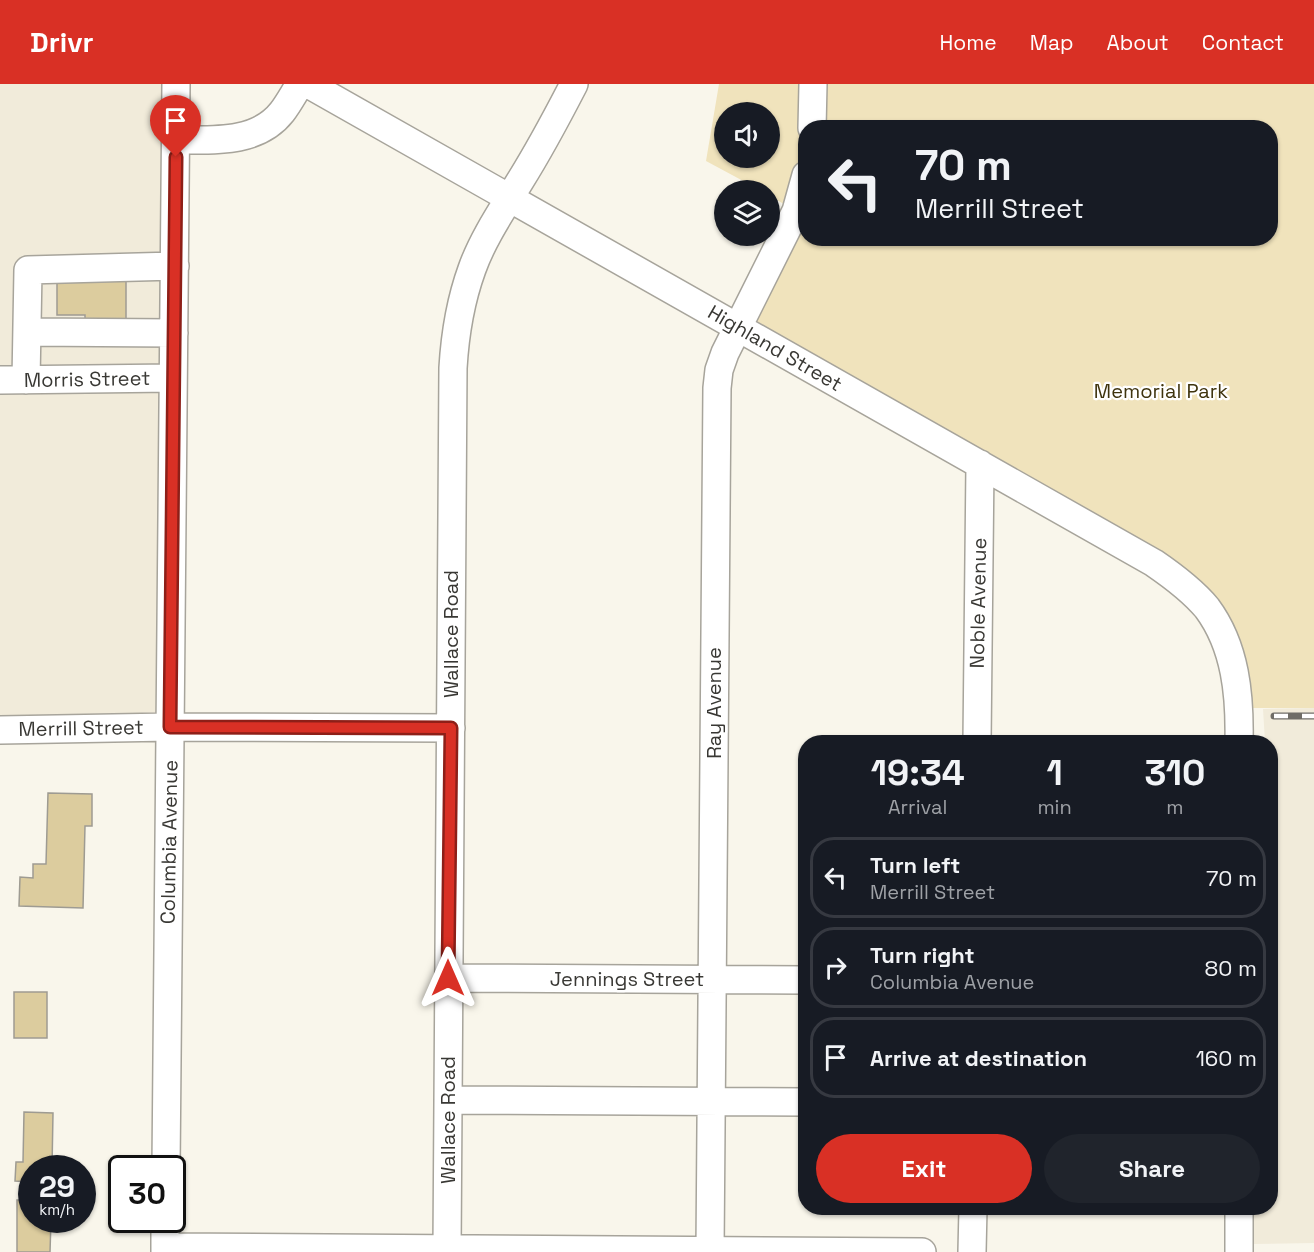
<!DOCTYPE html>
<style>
:root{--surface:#171b24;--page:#20242c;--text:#f1f3f6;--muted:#9ea1a6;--line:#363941;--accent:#d93025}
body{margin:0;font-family:"Space Grotesk",sans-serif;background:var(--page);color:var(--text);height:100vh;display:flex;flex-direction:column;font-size:22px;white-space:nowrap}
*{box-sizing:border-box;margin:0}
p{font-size:20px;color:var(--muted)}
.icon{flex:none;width:33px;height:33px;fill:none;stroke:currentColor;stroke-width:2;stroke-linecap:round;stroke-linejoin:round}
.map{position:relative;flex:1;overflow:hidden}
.sheet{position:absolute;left:798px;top:651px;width:480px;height:480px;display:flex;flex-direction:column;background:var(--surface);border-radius:24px;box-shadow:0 2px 4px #0004}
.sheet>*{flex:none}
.banner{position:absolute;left:798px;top:36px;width:480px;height:126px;border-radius:24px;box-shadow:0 2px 4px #0004;background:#171b24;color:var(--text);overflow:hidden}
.fabs{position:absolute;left:714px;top:18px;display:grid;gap:12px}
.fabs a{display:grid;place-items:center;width:66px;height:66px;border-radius:50%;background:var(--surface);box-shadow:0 2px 4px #0004;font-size:30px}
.speed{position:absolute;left:18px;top:1071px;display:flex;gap:12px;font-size:30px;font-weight:700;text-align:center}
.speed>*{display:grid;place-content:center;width:78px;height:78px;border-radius:50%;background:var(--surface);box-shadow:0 2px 4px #0004;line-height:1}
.speed small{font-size:15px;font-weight:400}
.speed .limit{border:3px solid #111;border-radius:9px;background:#fff;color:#111}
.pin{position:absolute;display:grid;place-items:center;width:51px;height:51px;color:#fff;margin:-62px -26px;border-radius:50% 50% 50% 0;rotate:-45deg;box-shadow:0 0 6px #0007}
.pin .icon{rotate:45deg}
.me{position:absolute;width:66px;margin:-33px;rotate:0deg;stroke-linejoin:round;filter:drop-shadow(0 0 4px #0008)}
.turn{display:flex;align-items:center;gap:21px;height:126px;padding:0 18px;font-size:27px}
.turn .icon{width:78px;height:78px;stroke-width:2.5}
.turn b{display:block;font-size:42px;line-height:51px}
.eta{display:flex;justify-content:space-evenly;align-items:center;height:102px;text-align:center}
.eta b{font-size:36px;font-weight:700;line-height:42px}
.button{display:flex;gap:12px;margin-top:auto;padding:12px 18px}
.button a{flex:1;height:69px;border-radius:36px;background:var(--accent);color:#fff;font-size:24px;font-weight:700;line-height:69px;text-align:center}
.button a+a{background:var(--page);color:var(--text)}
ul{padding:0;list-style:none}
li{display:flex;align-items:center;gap:18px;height:81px;margin:0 12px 9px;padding:0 6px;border:3px solid var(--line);border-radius:24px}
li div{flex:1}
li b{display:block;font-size:22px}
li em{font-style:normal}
header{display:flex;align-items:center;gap:36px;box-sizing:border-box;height:84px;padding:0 30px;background:var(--accent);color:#fff}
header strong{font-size:28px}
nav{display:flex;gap:33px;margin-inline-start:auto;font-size:21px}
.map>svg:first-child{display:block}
.built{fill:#f1ebda}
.green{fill:#f0e3bc;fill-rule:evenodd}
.building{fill:#dccc9e;stroke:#9e9b92;stroke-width:1.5}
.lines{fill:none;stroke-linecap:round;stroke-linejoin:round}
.minor-casing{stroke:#a7a49b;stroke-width:30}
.minor{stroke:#fff;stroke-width:27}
.rail-casing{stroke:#6f6d67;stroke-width:7}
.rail{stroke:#fff;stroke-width:4.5;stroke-dasharray:14;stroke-linecap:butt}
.route-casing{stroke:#8d1f18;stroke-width:15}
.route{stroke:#d93025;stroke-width:10}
.labels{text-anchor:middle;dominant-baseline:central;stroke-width:4.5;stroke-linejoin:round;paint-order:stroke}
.street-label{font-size:20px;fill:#393834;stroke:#fff}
.park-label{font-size:20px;fill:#3f340e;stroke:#fff}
</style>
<header>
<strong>Drivr</strong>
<nav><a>Home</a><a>Map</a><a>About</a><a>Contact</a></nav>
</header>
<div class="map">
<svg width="1314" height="1168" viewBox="0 0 1314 1168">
<rect width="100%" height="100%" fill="#f9f6eb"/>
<path class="built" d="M0,0H171L166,638L0,641Z
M1314,624V1159L1252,1160L1253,1124H1270V658H1265L1263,625Z"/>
<path class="green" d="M719,0H1314V624H1240L1207,524L737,243L796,127L770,112V106H760L706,77ZM724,28H770V74H724ZM806,44H1270V154H806Z"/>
<path class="building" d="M126,197V237L85,238V231H57V198Z
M48,709L92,710V742H85L83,824L19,822L20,793L33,794V780H46Z
M14,908H47V954H14Z
M24,1028L53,1029L52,1084H32V1098L15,1097L16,1078H23Z
M17,1116H32V1136H51L50,1168H17Z"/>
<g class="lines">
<g class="minor-casing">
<path id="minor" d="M308,0L1154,479C1173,492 1192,506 1207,524C1236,563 1240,612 1239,658
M812,44L813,0
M176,56C212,56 257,60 282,28C289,19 294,9 300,0
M27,248L174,249
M0,296L173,294
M26,296L28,186L175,182
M0,646L170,643L451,644
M977,658L980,380
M449,894L806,896
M448,1016L806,1018
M166,1084L176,0
M1239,1124V1168
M165,1163L922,1168
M447,1166L453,284C455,250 460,218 472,185C483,154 503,125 520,97C540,65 557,33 574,0
M710,1167L717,304L719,286L725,269L796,127L806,91
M165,1168V1136
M972,1168L973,1124"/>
</g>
<use href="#minor" class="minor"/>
<g class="rail-casing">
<path id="rail" d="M1274,632H1314"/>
</g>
<use href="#rail" class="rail"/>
</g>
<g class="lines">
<g class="route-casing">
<path id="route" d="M176,73L170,643L451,644L448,894"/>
</g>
<use href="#route" class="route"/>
</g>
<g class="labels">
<g class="street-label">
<text transform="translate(775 264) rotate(30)">Highland Street</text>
<text transform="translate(87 295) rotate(-1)">Morris Street</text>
<text transform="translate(978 519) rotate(-89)">Noble Avenue</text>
<text transform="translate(451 550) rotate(-90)">Wallace Road</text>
<text transform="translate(714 619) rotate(-90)">Ray Avenue</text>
<text transform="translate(81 644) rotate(-1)">Merrill Street</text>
<text transform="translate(169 758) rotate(-89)">Columbia Avenue</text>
<text x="627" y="895">Jennings Street</text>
<text transform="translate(448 1036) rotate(-90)">Wallace Road</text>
</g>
<g class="park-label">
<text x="1161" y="307">Memorial Park</text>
</g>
</g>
</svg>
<div class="fabs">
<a><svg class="icon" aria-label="sound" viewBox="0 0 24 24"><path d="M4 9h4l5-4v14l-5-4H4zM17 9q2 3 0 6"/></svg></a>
<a><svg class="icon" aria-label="layers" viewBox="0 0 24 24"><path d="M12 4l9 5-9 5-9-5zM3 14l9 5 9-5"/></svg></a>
</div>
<div class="speed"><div>29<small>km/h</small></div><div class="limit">30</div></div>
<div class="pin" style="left:176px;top:73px;background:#d93025"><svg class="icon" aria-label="arrive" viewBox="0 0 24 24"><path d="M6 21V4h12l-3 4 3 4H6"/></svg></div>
<svg class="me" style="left:448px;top:894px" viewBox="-20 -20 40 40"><path d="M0-17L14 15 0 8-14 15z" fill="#d93025" stroke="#fff" stroke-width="4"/></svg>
<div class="banner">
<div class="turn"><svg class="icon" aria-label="left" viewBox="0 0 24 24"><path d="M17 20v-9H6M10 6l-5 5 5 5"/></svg><div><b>70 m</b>Merrill Street</div></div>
</div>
<section class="sheet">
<div class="eta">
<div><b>19:34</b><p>Arrival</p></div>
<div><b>1</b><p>min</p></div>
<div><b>310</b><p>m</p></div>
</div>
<ul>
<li><svg class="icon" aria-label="left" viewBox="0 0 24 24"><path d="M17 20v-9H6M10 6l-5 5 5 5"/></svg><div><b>Turn left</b><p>Merrill Street</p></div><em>70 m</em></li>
<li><svg class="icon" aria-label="right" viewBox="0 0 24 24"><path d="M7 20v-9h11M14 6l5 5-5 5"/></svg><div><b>Turn right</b><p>Columbia Avenue</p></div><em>80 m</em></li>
<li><svg class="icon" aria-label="arrive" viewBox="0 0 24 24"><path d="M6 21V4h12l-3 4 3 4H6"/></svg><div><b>Arrive at destination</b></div><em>160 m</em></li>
</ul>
<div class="button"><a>Exit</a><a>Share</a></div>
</section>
</div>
